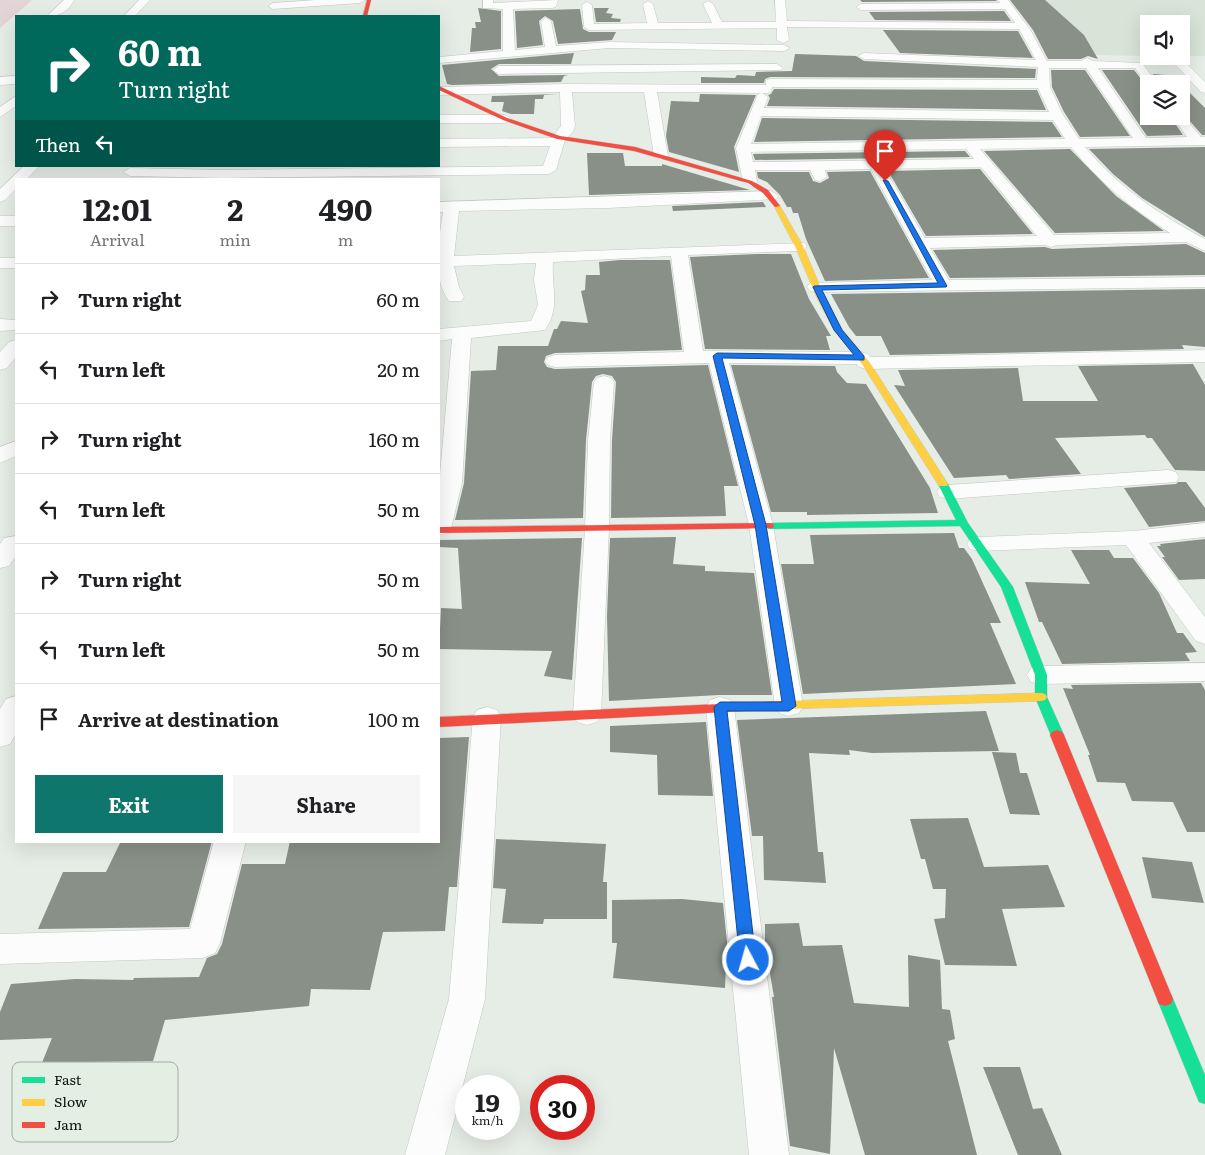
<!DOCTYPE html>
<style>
:root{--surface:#fff;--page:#f6f6f6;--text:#202124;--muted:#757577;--line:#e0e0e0;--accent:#0f766e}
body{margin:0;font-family:Literata,serif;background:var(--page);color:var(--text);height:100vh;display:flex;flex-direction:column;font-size:19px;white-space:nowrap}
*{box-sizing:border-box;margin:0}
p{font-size:16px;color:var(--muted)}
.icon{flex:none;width:28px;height:28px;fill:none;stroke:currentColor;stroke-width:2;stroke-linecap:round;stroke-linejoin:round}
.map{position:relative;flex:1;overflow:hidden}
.details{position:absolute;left:15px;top:178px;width:425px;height:665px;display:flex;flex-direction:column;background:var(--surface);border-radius:0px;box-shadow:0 5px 20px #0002}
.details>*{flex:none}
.top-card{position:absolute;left:15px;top:15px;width:425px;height:152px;border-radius:0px;box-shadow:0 5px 20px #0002;background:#00695c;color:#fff;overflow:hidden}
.tools{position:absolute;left:1140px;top:15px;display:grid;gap:10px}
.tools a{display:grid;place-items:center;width:50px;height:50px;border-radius:0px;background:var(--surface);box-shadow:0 5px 20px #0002;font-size:25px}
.speed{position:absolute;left:455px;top:1075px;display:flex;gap:10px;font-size:25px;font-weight:700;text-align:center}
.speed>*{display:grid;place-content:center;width:65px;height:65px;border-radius:50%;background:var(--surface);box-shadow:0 5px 20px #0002;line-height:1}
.speed small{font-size:12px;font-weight:400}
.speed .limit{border:8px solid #d22;background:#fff;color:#111}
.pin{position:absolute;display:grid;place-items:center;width:42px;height:42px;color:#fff;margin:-51px -21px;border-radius:50% 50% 50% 0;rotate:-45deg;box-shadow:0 0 5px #0007}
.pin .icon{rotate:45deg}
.me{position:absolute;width:55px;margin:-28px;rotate:354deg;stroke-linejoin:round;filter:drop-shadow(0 0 4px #0008)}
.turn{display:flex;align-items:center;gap:18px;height:105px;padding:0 20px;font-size:22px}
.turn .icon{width:65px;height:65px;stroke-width:2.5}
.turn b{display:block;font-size:35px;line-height:42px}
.then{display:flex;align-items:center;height:48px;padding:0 20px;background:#0003;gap:10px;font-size:19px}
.eta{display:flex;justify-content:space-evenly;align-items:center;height:85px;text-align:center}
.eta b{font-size:30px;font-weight:700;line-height:35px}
.action{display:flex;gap:10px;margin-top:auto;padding:10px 20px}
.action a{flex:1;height:58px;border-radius:0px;background:var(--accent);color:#fff;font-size:20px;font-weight:700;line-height:58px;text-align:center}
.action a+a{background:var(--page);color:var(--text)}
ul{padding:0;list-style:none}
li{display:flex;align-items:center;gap:15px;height:70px;padding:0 20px;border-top:1px solid var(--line)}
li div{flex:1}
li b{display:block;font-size:19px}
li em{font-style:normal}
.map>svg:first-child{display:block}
.built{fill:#d8e4d7}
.green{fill:#e3d4d7}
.building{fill:#889088}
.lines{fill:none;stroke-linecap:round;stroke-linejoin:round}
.street-casing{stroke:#c4c8c4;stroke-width:1}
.fast-casing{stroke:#c4c8c4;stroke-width:1}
.slow-casing{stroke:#c4c8c4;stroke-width:1}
.jam-casing{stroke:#c4c8c4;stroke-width:1}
.street{fill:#fbfcfb;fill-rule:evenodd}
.fast{fill:#16e098;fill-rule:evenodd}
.slow{fill:#ffcf43;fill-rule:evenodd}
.jam{fill:#f24e42;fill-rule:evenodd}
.route{fill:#1a73e8;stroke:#114b97}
.key{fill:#e4efe3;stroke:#a4aca3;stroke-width:1}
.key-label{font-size:14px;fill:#0d110d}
</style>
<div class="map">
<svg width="1205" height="1155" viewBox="0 0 1205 1155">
<rect width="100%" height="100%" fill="#e6ece6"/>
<path class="built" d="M1042,0H1205V56H1181V24H1149V56L1095,55Z"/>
<path class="green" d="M0,0H32L0,28Z"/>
<path class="building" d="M860,0H996L997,1L862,2Z
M1010,0H1045L1084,35L1098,59L1088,56L1081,59H1048L1033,30Z
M478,8L501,11V49L470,52L472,28H476L475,22H481Z
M594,8H609L606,13L613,14L611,18L621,19L620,22H596Z
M580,9L583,29L589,32H616L612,40L558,44L553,21L545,16L539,21L543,45L517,48L515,11Z
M1004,11L1011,21L875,20L869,12Z
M883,30L1018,31L1033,58L900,53Z
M574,53L571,64H499L491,69L499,76L568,75L564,76L561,82L452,85L447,84L442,65Z
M795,54L856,56L864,61L1036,69L1035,78L770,77L765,79L764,83H701V77L735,78L737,75L755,76L756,72L792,71Z
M1051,70H1085L1130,136L1080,137L1064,112L1052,87Z
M1102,70H1134L1149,89V116H1170L1183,135L1147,136Z
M1153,74L1165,75L1170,80L1178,81L1205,108V135H1202L1181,111V84H1160Z
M774,89L1037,90L1046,110L767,106L770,98L768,95L771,94Z
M558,94L544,95L543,99H535L534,114H511L502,111L504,102H491L492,96Z
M700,94L756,95L734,147L739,172L669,152L666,136L671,101L699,102Z
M762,118L1052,122L1062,137L754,142Z
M1205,147V237L1142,198L1113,174L1089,149Z
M1070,149L1116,196L1164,231L1055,233L984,151Z
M965,151L970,157L755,160L753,154Z
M587,153H623L625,166H662V164L750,190L589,195Z
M980,169L1033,234L926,236L888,171Z
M870,171L929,278L825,281L806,239L798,213H793L791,207H787L780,195L767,182L758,178L757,172H809L813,181L820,183L829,178L827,172Z
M763,202L766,207L673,211L672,206Z
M1186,244L1205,253V275L950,278L933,250L1045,247L1052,249Z
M757,254H791L809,299L831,336H826L830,350L705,349L690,257Z
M620,260H670L682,350L555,353L546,356L544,362L547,367L555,369L708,365L738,486H724L726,516L611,518L612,440L616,382L612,376L603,374L596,376L592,382L586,440L583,518L455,520L464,483L471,371L496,370L498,346H548L554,329H557L561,321L588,323L581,291L585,290L586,275H600L599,262Z
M1205,289V347L1182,345L1184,349L890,355L881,336H856L849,327L831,294Z
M1193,364L1205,385V471L1175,470L1152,438H1147L1145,435L1055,438L1081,474L1009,479L1006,475L954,478L894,385L905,386L898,370L1018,368L1023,401H1098L1078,366Z
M731,365L835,366L837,372L847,383L866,384L930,488L938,513L807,515V512H771Z
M1178,482H1186L1205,508V521L1149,527L1124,488L1176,484Z
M954,533L959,548H964L972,559L1001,623H990L1016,684L803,694L781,564H814L810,535Z
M676,537L673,564L705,566V571L754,573L772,695H719L609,701L607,616L610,538Z
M582,538L572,680L544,676L552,651L439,649L441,608L462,609L458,548L439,547V540Z
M1205,539V579L1179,580L1162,557H1165L1157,546H1161L1160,544Z
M1071,550H1109L1114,558H1133L1159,593L1177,633H1183L1197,652L1185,653L1190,661L1062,664L1042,622H1039L1025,582L1090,584Z
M1201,683L1205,690V832H1187L1173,802L1132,801L1125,783L1097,782L1088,755H1090L1063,688L1073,689L1071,685Z
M986,711L999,751L872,753L849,750L850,755L809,753L818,852H823L826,883L764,880L763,836H752L737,720Z
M706,722L713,796L658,795L657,755L610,752V726Z
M469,737L457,887H449L445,931L383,932L370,990L311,989L309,1006L165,1020L153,1061L87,1062L84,1071L39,1070L52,1038L0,1040V1012L11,984L75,979L133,980L134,978L199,977L207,958L217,954L222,944L242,864H285L290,841H439V738Z
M992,752L1016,753L1020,773H1027L1040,815L1010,814Z
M968,818L984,867L1048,865L1065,907L1002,909L1017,966L945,965L934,919L945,918L946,889H933L925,859H921L910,819Z
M496,839L606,844L603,882H607V919H544L543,924L502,923L506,889L493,888Z
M121,841H212L189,927L38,929L63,872H106Z
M1142,857L1192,862L1204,903L1152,898Z
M682,899L723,903L727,942L725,988L613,978L617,943H612V900Z
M799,923L803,946L842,945L854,1003L909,1007L908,955L940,960L942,1009L950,1010L955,1039L948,1041L977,1155H865L834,1048L830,1154L790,1146L772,997H774L765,944V924Z
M983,1067H1020L1033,1109L1042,1108L1062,1155H1018Z"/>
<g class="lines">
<g class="street-casing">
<path id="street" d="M64,0H74C68,12 60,16 47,16Z
M139,0H150L135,16H124Z
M316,0H365L360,3L273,9L268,6L273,3Z
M483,0H493V3L558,0L556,7L552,8L513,9L515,50L545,47L541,21L546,18L551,21L556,46L609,42L784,45L790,48L784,51L609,48L439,63V57L503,51V9L483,8Z
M775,0H785L787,21L1015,23L1005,9L861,10L856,7L861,4L1000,3L998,0H1008L1031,31L1047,61H1081L1087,58L1093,61L1142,63L1158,84H1149L1148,87L1135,68H1098L1146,138L1187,137L1172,116H1181V113L1201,137H1205V145L1085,147C1118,187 1160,215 1205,239V251L1186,242L1057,245L1051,247L1045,245L930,248L949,280L1205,277V287L816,292L810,291L807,287L810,283L932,280L871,169L825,170L827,177L820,181L815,180L810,170H755L757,182L755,185L750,186L743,182L736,148L758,94L762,93L768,97L764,108L1049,112L1038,88L772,87L771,92L767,93L657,92L668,156L661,160L654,156L644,92H572L575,126L573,132L565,140L556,170L549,174L223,178L130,176L123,172L130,168L223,170L543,166L550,146L439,147V139L552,138L561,126L560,92L439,95V87L566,84L766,85V80L770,79L1037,80L1038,67L864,59L858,56L864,53L1036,60L1019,29L787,27L789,40L783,43L777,40V28L589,30L584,27L582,5L587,2L592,5L594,24L647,23L643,4L648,1L653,4L658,23H712L703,4L708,1L713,4L722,22H776ZM1049,68H1086L1133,138L1079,139L1062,113L1050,87ZM761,116L1053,120L1065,139L751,144ZM1071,147C1099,182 1132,209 1170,233L1054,235L980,149ZM966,149L974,159L753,162L751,152ZM981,167L1037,236L925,238L885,169Z
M1177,57L1181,58L1205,82V93L1201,92L1173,62V58Z
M777,64L783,68L781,70L499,74L493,70L499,66Z
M16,76V84L0,85V77Z
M16,96V106L0,117V107Z
M439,115H505L512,119L505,123H439Z
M24,166H39L27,179H16V189L5,200L0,202V189Z
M771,191L779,196L776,199L608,208L459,211L454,256L805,243L807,246L805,249L799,251L688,255L703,351L861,352L868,354L870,357L1205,350V362L866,369L859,367L857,364L729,363L773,525L803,706L799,713L789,716L779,713L775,706L749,525L709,363L555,367L548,365L545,361L548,357L555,355L684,352L671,256L553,262C551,289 561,306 545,330L471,338L462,483L451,528L447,533L439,535V486L452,339L439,341V329L531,321L538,305L534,280L536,263L454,266L459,287L464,297L461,301H449C431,276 439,240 443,212H439V202Z
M0,216H16V226H0Z
M0,258H16V268H0Z
M0,319L16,320V330L0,331Z
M16,340V357L7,368L0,370V352L9,342Z
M604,376L611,378L614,382L610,440L609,528L601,715L597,722L587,725L577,722L573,715L585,528L588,440L594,382L597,378Z
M16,441V456L0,463V447Z
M1168,470L1176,472L1179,477L1176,482L948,499L940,497L937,492L940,487L948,485Z
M1205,523V537L1149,543L1205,617V644L1196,641L1126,545L979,551L970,549L967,544L970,539L979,537L1133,531Z
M16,536V556L9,566L0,568V544L4,538Z
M1205,663V681L1041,684L1031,682L1027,675L1031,668L1041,666Z
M16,696V734L10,744L0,747V709L6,699Z
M720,697L730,700L734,707L789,1155H749L706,707L710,700Z
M487,707L497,710L501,717L485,999L445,1155H405L449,999L473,717L477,710Z
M214,841H246L220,943L215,953L203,958L0,964V934L190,929Z"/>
</g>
<g class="fast-casing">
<path id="fast" d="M943,481L948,484L968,523L1013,587L1047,675V697L1064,735L1062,738H1052L1035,697V675L1001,587L960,526L769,529L764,526L769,523L956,520L938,484Z
M1165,992L1171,994L1205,1075V1104L1199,1102L1157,999L1159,994Z"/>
</g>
<g class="slow-casing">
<path id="slow" d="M775,205L780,206L803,246L825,298L842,329L870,363L948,484L947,486H939L862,364L834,330L817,298L795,246L774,206Z
M1041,693L1045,694L1047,697L1045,700L1041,701L785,709L780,708L779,705L780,702L785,701Z"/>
</g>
<g class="jam-casing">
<path id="jam" d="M367,0H371L367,16H363Z
M439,86L507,118L560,136L635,147L752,181L768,190L780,206L775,207L763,193L748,183L634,151L557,139L503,120L439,90Z
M769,523L773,524L774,526L773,528L439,533V527Z
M785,701L790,702L791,705L790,708L785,709L439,727V717Z
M1057,730L1062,732L1064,735L1173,999L1171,1004L1165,1006L1159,1004L1157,999L1050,735L1052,732Z"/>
</g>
<use href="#street" class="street"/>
<use href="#fast" class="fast"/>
<use href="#slow" class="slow"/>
<use href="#jam" class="jam"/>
</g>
<path class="route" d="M883,180L888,181L947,286L946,287L822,290L842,330L864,356V360L722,358L766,525L796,706L789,711H727L756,960L753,965L748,967L742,965L740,960L714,707L720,702H782L755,525L713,356L717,353L854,355L834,330L813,287L814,286L938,283Z"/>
<rect x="12" y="1062" width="166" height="80" rx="8" class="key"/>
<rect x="22" y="1077" width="23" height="6" fill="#16e098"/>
<rect x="22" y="1099" width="23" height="7" fill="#ffcf43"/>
<rect x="22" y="1122" width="23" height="6" fill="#f24e42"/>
<g class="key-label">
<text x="54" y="1085">Fast</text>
<text x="54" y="1107">Slow</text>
<text x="54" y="1130">Jam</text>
</g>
</svg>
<div class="tools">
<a><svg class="icon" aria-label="sound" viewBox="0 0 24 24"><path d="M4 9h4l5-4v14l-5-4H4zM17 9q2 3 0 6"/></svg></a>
<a><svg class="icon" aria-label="layers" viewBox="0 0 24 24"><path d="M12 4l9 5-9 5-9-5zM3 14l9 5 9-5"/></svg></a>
</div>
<div class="speed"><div>19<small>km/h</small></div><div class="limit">30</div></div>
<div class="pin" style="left:885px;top:181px;background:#d93025"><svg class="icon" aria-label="arrive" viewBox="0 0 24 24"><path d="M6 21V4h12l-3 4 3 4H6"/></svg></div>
<svg class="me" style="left:748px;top:960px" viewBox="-20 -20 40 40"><circle r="17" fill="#1a73e8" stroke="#fff" stroke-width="3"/><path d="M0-11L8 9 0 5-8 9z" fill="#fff"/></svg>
<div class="top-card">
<div class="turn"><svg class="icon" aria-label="right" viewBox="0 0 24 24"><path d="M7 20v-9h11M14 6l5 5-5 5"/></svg><div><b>60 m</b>Turn right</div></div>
<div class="then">Then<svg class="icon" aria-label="left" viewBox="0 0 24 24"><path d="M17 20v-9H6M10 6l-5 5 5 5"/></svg></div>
</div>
<section class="details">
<div class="eta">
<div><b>12:01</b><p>Arrival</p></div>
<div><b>2</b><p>min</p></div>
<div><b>490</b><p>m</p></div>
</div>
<ul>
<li><svg class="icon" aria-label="right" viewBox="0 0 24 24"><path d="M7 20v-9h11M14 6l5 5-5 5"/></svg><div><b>Turn right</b></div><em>60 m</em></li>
<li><svg class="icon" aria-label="left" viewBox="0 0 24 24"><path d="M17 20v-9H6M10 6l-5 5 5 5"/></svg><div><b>Turn left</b></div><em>20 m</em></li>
<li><svg class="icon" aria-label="right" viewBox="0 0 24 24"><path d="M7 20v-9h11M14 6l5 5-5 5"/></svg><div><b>Turn right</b></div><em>160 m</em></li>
<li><svg class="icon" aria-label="left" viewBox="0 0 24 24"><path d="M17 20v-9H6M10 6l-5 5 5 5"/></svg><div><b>Turn left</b></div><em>50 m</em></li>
<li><svg class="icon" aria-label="right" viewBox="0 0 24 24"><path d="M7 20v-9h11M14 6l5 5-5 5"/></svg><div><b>Turn right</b></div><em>50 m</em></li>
<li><svg class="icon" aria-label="left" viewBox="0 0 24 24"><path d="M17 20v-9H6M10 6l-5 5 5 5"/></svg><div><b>Turn left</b></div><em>50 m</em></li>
<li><svg class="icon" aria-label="arrive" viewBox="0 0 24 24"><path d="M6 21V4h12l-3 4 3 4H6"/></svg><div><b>Arrive at destination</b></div><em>100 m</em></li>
</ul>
<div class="action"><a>Exit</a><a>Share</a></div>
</section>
</div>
